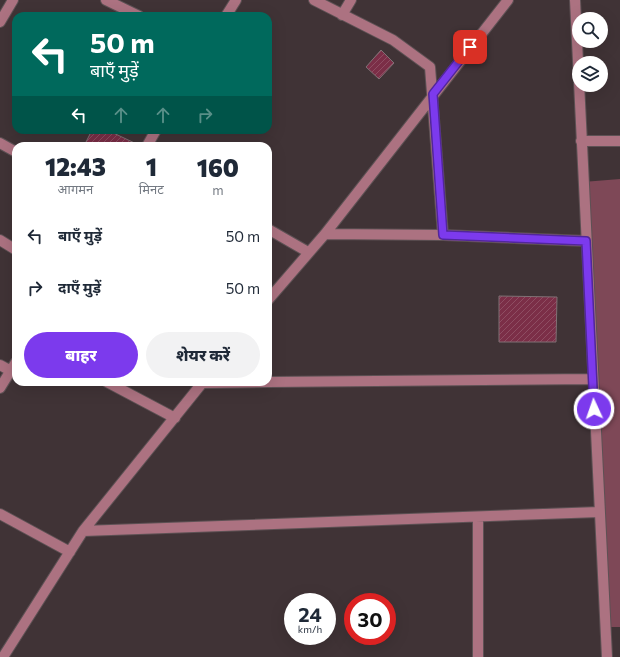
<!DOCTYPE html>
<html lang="hi">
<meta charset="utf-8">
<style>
:root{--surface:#fff;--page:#f2f2f3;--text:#1f2937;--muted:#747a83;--accent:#7c3aed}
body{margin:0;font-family:Commissioner,"Noto Sans Devanagari",sans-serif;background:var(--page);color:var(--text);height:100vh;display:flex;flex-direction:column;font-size:15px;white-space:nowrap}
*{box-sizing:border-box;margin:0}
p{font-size:13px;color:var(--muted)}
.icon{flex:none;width:22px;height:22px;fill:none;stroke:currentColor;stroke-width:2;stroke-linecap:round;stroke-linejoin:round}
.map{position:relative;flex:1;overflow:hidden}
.sheet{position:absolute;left:12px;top:142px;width:260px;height:244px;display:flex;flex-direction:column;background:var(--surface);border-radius:12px;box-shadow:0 4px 16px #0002}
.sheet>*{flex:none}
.guide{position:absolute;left:12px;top:12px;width:260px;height:122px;border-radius:12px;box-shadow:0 4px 16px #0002;background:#00695c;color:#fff;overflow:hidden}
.controls{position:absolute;left:572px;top:12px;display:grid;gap:8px}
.controls a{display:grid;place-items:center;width:36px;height:36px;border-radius:50%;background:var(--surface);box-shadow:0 4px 16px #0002;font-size:20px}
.speed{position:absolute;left:284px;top:593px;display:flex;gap:8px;font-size:20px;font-weight:700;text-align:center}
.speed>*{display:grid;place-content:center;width:52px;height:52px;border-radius:50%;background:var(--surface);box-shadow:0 4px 16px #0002;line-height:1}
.speed small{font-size:10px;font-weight:400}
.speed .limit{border:6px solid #d22;background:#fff;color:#111}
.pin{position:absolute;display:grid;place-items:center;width:34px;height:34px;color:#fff;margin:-17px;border-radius:8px;box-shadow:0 2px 6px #0006}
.me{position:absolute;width:44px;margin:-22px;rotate:357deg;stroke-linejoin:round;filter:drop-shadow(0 0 3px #0008)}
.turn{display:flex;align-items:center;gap:14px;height:84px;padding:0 12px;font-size:18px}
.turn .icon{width:52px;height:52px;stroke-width:2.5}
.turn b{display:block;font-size:28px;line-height:34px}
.lanes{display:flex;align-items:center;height:38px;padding:0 12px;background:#0003;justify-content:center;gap:20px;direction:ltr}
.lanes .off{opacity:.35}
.eta{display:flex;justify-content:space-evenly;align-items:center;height:68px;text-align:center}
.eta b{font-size:24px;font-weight:800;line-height:28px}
.button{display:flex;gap:8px;margin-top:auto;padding:8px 12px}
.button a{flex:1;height:46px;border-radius:24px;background:var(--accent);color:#fff;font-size:16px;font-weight:800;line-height:46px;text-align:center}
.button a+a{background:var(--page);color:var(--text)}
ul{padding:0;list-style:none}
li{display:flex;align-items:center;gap:12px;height:52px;padding:0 12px}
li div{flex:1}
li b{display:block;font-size:15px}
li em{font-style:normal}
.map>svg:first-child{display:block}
.park{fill:#7e4857}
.building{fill:url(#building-hatch);stroke:#807175}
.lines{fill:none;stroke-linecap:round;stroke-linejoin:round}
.minor-casing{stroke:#5d5154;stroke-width:12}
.minor{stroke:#ac7281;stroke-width:10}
.route-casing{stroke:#51269a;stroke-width:10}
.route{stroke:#7c3aed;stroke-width:7}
</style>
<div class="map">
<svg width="620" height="657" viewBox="0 0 620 657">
<defs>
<pattern id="building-hatch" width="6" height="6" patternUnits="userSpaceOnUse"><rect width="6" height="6" fill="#7b2e47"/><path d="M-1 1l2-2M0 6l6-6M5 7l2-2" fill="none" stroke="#8e4d62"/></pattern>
</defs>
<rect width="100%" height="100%" fill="#403336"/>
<path class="park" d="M620,179V627H604L583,182Z"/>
<path class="building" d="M381,50L394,63L379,79L366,67Z
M92,130H107L141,146H84Z
M499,296L557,297L556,342H499Z"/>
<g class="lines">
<g class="minor-casing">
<path id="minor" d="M106,0L139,16
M314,0L393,40L430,67L443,235
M575,0L607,657
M342,15L351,0
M226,16L236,0
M0,22L13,0
M581,141H620
M0,143L16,152
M147,146L156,130
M268,229L308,252
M325,234L443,235L586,241
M0,240L16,250
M268,300L325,234L508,0
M0,365L11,371
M107,382L175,418
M268,382L592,379
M203,383L268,382
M0,388L16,362
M0,514L70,552
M83,531L599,512
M3,657L83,531L203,382
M478,657V517"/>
</g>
<use href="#minor" class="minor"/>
</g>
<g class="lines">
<g class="route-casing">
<path id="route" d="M470,47L433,94L443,235L586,241L594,409"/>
</g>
<use href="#route" class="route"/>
</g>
</svg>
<div class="controls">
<a><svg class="icon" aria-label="search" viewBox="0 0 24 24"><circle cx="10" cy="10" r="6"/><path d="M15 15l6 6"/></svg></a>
<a><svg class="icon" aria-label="layers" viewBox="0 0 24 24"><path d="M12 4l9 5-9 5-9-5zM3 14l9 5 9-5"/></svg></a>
</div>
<div class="speed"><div>24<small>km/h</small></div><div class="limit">30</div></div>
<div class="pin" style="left:470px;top:47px;background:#d93025"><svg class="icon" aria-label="arrive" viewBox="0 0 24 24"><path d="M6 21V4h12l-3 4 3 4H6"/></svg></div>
<svg class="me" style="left:594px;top:409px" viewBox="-20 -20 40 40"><circle r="17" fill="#7c3aed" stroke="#fff" stroke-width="3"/><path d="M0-11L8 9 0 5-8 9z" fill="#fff"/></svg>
<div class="guide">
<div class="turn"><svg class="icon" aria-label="left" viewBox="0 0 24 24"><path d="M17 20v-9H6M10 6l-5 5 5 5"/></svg><div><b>50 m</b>बाएँ मुड़ें</div></div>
<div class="lanes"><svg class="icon" aria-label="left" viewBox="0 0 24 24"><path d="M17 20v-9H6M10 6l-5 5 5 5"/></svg><svg class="icon off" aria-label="ahead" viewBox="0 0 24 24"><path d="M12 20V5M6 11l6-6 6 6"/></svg><svg class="icon off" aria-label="ahead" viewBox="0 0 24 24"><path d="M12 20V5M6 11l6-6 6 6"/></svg><svg class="icon off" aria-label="right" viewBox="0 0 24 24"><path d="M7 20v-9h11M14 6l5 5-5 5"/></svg></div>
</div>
<section class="sheet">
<div class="eta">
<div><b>12:43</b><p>आगमन</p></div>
<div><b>1</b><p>मिनट</p></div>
<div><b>160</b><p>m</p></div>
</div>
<ul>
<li><svg class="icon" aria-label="left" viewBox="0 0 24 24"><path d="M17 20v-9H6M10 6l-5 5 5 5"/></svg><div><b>बाएँ मुड़ें</b></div><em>50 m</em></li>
<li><svg class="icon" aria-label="right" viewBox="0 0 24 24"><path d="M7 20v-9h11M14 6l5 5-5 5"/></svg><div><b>दाएँ मुड़ें</b></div><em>50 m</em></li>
</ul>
<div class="button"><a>बाहर</a><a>शेयर करें</a></div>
</section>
</div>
